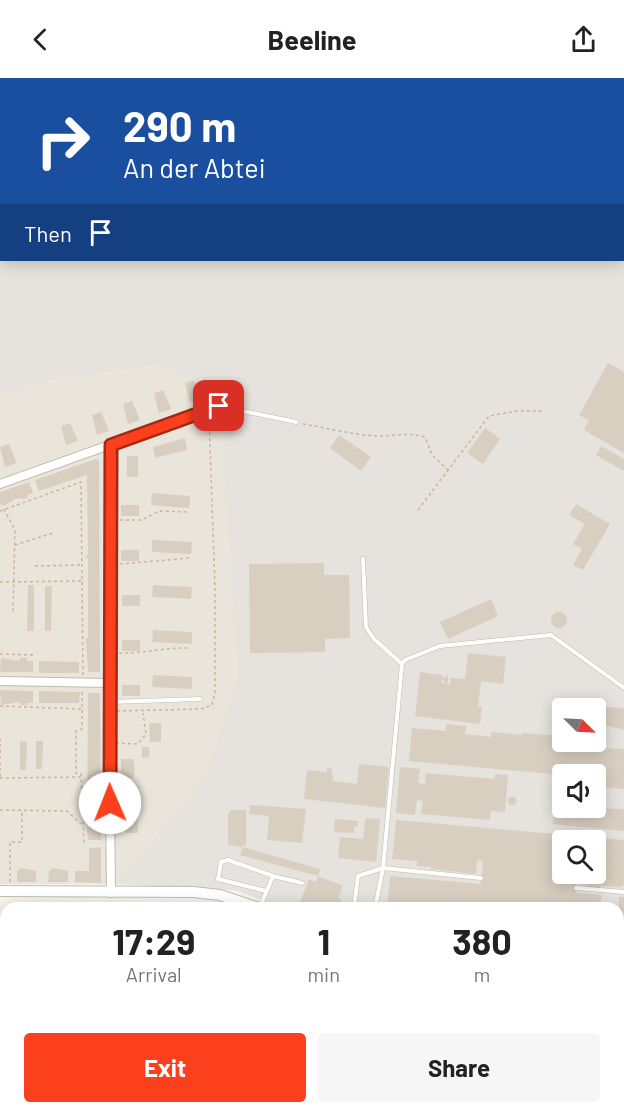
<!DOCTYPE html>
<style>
:root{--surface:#fff;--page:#f6f6f6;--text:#222;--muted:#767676;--accent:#fc3f1d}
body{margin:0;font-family:Barlow,sans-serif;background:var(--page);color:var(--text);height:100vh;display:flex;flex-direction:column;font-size:22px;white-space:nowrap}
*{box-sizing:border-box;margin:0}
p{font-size:20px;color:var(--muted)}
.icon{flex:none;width:33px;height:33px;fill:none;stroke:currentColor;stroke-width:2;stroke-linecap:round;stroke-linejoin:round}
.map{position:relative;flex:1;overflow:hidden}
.drawer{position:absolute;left:0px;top:824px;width:624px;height:212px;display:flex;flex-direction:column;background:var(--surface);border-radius:18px 18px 0 0;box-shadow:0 3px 15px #0003}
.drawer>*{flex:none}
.banner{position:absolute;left:0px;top:0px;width:624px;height:183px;box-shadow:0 3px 15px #0003;background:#1a4fa0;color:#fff;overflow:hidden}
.needle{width:39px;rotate:114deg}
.fabs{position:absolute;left:552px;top:620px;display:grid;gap:12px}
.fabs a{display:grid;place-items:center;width:54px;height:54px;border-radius:6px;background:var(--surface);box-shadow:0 3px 15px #0003;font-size:30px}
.pin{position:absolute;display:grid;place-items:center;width:51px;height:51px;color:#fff;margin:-26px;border-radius:12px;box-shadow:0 3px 9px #0006}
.me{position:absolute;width:66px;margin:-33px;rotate:359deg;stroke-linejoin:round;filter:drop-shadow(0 0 4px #0008)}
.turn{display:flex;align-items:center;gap:21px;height:126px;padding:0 24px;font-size:27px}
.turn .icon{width:78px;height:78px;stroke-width:2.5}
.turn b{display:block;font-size:42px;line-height:51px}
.then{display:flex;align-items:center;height:57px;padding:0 24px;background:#0003;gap:12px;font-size:22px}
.eta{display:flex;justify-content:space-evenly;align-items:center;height:102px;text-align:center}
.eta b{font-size:36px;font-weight:700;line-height:42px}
.cta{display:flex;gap:12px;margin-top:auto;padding:12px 24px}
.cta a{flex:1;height:69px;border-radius:6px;background:var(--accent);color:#fff;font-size:24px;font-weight:700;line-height:69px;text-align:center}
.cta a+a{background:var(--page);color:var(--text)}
header{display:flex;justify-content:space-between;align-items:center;height:78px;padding:0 24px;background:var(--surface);font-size:27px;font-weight:700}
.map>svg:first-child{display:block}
.residential{fill:#eae5da}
.industrial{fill:#e6e2dd;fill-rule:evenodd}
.green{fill:#d2eab5}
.building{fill:#d8cfc1;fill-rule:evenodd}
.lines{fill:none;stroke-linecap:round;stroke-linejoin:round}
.service-casing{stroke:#c2bbae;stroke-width:5}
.minor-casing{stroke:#c2bbae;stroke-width:10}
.tertiary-casing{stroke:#c2bbae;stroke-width:12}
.secondary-casing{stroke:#d6c79b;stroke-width:14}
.motorway-casing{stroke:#e0a43c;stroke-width:16}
.path{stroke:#c4b79f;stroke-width:1.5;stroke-dasharray:3 3;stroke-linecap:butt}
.service{stroke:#fff;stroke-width:4}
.minor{stroke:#fff;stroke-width:8}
.tertiary{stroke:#fff;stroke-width:10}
.secondary{stroke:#fff3cd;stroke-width:12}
.motorway{stroke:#ffcf6e;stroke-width:15}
.tram{stroke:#9a9a9a;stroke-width:1.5}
.motorway-bridge-casing{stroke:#e0a43c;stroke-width:16;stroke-linecap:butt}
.motorway-bridge{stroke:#ffcf6e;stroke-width:15}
.route-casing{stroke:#a42913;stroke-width:15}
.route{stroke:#fc3f1d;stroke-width:10}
</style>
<header><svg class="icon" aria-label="back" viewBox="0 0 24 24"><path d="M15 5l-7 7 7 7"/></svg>Beeline<svg class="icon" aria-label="share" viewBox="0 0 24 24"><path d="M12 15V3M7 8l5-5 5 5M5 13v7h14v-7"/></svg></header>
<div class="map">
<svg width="624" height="1034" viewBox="0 0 624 1034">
<rect width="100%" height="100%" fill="#f6f3ec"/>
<path class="residential" d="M159,287L218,310L239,596L205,698L116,806H0V320L50,303Z"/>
<path class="industrial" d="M0,0H624V953H618V830L282,829L235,812L116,806L205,698L238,596L218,310L158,287L50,303L0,320ZM2,2H622V182H2ZM562,630H596V663H562ZM562,696H596V729H562ZM562,762H596V795H562Z"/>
<path class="green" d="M68,1029H234L231,1034H71Z"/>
<path class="building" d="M608,285L624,294V375L584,352L589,342L579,337Z
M194,302L202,320L190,324L185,305Z
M163,312L171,331L159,335L154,315Z
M132,323L140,342L128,346L123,326Z
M101,334L109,353L97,357L92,337Z
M70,345L78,363L66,367L61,348Z
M485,350L500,361L483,386L467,375Z
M339,357L371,379L361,393L330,370Z
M185,360L187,372L155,380L153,369Z
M9,366L17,385L5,389L0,369Z
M601,368L624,381V393L596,377Z
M127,378H138V399H127Z
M96,381L99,383L100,594H88L86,560H88V480H85L88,476L87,397L39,413L35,402Z
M29,404L33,415L27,417L28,420L15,421L4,428L0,426V414Z
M152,415L190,418L189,430L151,427Z
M576,426L610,446L583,492L573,487L582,471L573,466L585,446L569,437Z
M121,427H139V438H121Z
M152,462L192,464L191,476L152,474Z
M121,472H139V483H121Z
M324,485V497H349L350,560L325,561V574L250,575L249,486Z
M28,507H34V553H27Z
M153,507L192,509L191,521L152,519Z
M45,508H52L51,553H45Z
M122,517H140V528H122Z
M491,521L498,538L448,561L440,544Z
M551 542a8 8 0 1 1 16 0a8 8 0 1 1-16 0Z
M153,552L192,554V566L152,564Z
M122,562H140V573H122Z
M468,575L506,579L503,606L481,603L478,629H482L480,646L415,638L420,594L442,597V600L448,598V604L445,605L442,601L441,605L450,606L451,600L465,601Z
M1,580L20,583V580H27V583H33V594H0Z
M39,583L79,584V595H39Z
M153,597L192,599V611L152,609Z
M122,607H140V618H122Z
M0,612L33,613V625H27V627H20V624L1,627Z
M39,613L80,614L79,625H39Z
M88,615H100L101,762H89L87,756Z
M606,629L624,630V652L605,647Z
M149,645H161V664H150Z
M446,646L466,648L465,656L491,659V654L522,657V655L562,658V663H596V657H604L603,670L624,671V711L596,708V696L562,697L409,683L412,650L446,653Z
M20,663L27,664L26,692H20Z
M36,663H43L42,691H36Z
M142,669H149V679L142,680Z
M121,681H133L135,691L133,700H121Z
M359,686L389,689L385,730L304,721L307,692L327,694V690L332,691L333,703L357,706Z
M400,689L420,691L418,705L425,706L426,695L494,701L495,696L508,697L505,734L491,733L490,742L421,736L423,723L417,722L415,737L396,735Z
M556,708H562V729L624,731V753L553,746Z
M507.5 723a4.5 4.5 0 1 1 9 0a4.5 4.5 0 1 1-9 0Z
M250,727L306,731L302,765L267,762L269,738L249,736Z
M231,732H246V767L241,769L228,767V735Z
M125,736H138V755H125Z
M366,740L380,741L376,784L338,780L340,759L363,761Z
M335,741L358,743L357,749H354V755L334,754Z
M396,742L624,762V806L621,809L600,808V812L587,811L588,807L576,806V815L601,817V825L610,826V830H387L390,798L481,806L483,783L477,782L476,796L431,791V789L417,788V783L392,781ZM562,762H596V795H562Z
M101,769V805L75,804V793H89V770Z
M243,769L320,791L318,798L240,777Z
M22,790L36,793V804H17V793Z
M53,790L68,793V804H48L49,793Z
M318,798L343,808L338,820L341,822L339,827L336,830H298L309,801L316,804Z
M619,819H624V928L618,927Z
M146,826L186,827V830H146Z
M6,1015V1029H24L26,1033L0,1034V1019Z
M276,1029H323L331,1034H275L278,1032Z"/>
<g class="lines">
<g class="service-casing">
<path id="service" d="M435,2V0
M219,328L296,344
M363,481L366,549L374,561L402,586
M110,624L200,621
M576,810L624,814
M266,813L218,801L221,784L228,782L273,798
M260,829L273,798L302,805
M354,830L358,798L383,790L402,586L405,582L440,568L551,557L624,610
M375,830L383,790L481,800
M610,1034L624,1027"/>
</g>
<g class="minor-casing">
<path id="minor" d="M0,406L219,328
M0,603L109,605
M111,815L109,633L111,367"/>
</g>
<g class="tertiary-casing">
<path id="tertiary" d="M0,813L193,814L220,817L259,830"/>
</g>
<g class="secondary-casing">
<path id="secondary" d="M618,972L624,970
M618,999L624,997
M548,1034L557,1029"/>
</g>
<g class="motorway-casing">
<path id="motorway" d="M0,859H6
M0,877H6
M376,1029L379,1034
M426,1029L430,1034
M461,1029L472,1034"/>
</g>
<path class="path" d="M303,346C328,350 353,357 378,358C395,358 409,354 425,359L432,377L448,392
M4,431L15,452L13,536
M418,432L489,338L518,333H544
M0,433L81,404L83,597
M120,442H142L159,433L188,434
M15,467L53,455
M120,486L190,480
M35,488L81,487
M0,504L81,503
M119,575C144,576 164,569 190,570
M0,576L36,577
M82,614V651L76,653V695L81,696L84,766
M0,628L81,631
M117,633L201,631L212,627L215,614V509L209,341
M0,660V699
M116,665L138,666L146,656L143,635
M0,700L80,699
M0,732L67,733L81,746
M10,804V764H22V732"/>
<use href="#service" class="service"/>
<use href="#minor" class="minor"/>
<use href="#tertiary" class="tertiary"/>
<use href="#secondary" class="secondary"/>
<use href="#motorway" class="motorway"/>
<path class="tram" d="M618,981L624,978
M516,1034L526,1029"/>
<g class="motorway-bridge-casing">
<path id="motorway-bridge" d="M497,1029L507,1034"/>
</g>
<use href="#motorway-bridge" class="motorway-bridge"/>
</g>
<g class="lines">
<g class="route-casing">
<path id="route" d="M110,725L111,367L219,328"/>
</g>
<use href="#route" class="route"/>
</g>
</svg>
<div class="fabs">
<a><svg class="needle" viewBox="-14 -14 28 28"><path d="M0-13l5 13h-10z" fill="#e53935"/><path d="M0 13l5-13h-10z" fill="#767676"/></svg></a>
<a><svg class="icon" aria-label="sound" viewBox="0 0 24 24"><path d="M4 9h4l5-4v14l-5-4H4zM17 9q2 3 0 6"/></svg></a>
<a><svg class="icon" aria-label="search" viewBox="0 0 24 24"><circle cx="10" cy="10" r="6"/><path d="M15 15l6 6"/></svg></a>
</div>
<div class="pin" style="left:219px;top:328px;background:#d93025"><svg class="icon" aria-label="arrive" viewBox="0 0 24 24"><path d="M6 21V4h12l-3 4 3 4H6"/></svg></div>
<svg class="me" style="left:110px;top:725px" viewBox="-20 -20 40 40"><circle r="19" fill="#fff"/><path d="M0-13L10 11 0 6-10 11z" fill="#fc3f1d"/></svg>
<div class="banner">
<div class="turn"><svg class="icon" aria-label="right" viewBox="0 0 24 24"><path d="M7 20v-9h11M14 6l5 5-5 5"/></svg><div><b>290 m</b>An der Abtei</div></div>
<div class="then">Then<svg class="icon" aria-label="arrive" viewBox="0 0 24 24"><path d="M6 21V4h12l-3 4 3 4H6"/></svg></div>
</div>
<section class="drawer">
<div class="eta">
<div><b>17:29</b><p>Arrival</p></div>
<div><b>1</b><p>min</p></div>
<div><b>380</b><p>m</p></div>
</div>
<div class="cta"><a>Exit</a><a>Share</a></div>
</section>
</div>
